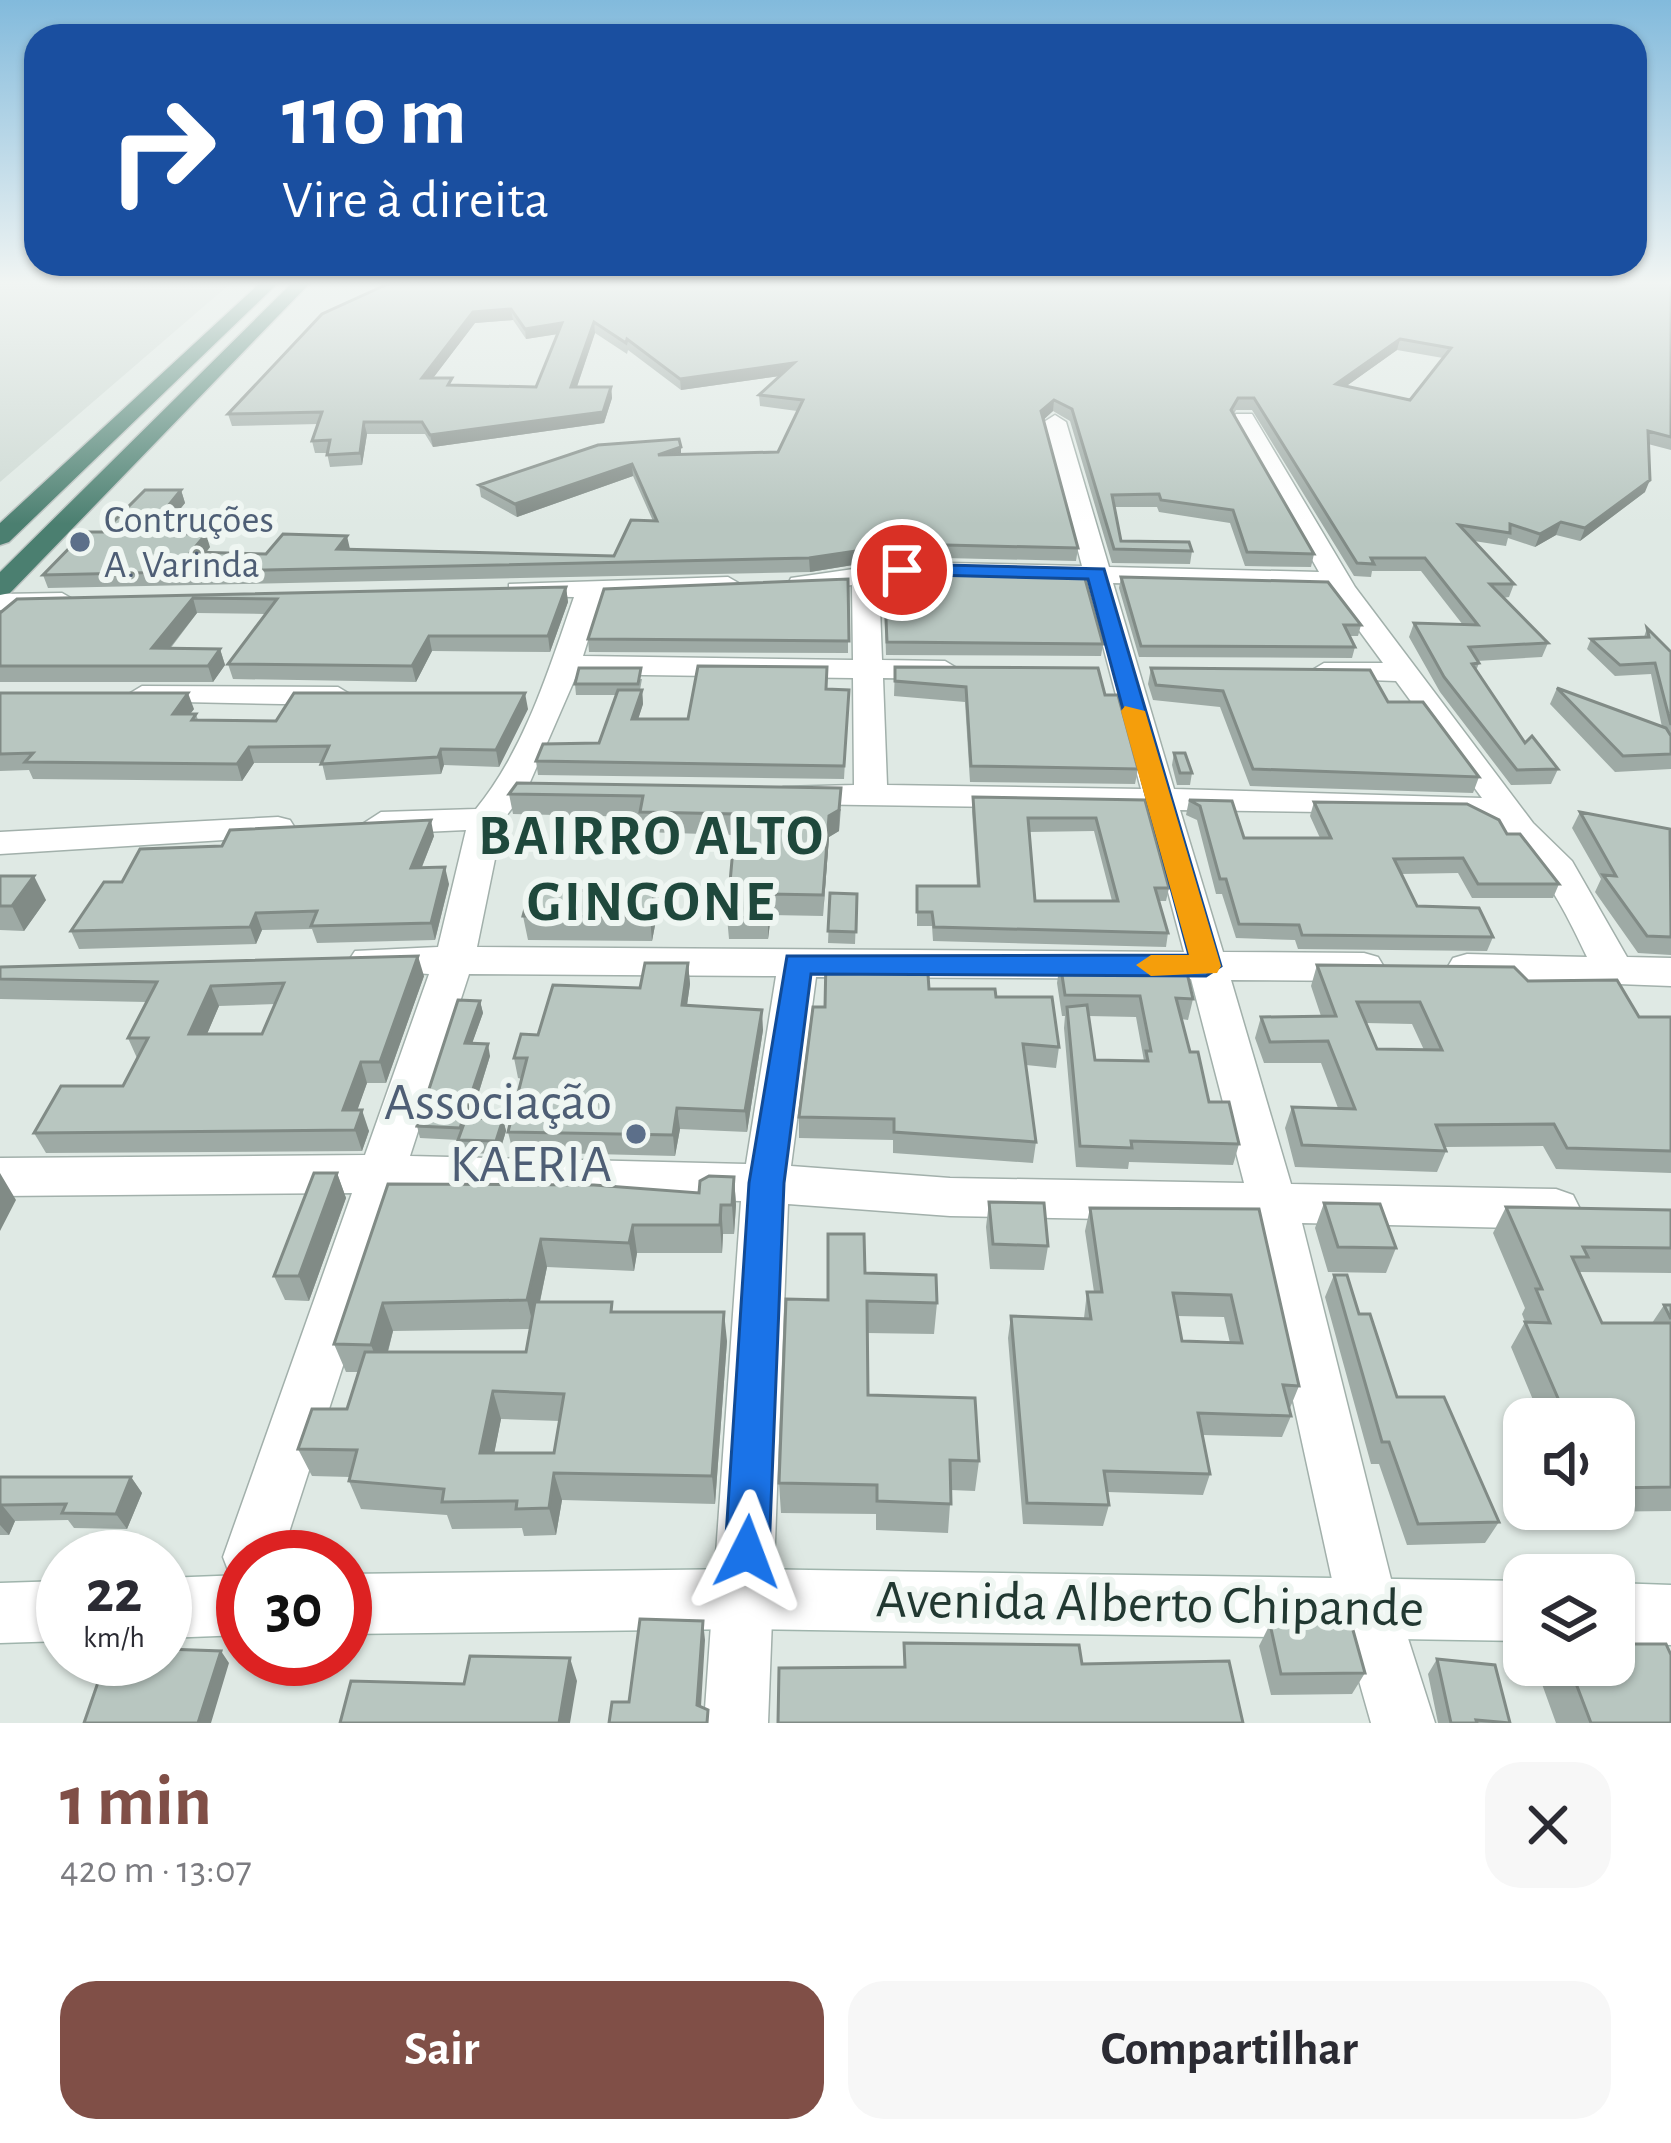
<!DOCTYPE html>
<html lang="pt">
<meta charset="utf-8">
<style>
:root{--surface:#fff;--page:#f7f7f7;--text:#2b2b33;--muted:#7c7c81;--accent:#804f47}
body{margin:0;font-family:"Alegreya Sans",sans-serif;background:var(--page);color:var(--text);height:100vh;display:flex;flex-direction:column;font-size:45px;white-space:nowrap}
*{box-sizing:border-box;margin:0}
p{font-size:39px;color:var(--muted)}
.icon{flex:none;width:66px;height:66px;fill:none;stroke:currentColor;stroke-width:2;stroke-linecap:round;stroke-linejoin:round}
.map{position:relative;height:1723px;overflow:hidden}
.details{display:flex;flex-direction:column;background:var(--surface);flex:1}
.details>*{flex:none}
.banner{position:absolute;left:24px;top:24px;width:1623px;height:252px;border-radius:36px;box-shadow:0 3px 9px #0004;background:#1a4fa0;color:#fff;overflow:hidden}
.fabs{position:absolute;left:1503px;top:1398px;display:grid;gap:24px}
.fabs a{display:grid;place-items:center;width:132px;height:132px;border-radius:24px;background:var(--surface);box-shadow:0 3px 9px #0004;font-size:60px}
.speed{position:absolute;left:36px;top:1530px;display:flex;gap:24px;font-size:60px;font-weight:700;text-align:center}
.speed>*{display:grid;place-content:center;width:156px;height:156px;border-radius:50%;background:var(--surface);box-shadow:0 3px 9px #0004;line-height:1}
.speed small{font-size:30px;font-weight:400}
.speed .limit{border:18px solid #d22;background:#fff;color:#111}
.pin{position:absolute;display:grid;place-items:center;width:102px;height:102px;color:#fff;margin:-51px;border:6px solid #fff;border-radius:50%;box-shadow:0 3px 12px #0007}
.me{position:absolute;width:132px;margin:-66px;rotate:3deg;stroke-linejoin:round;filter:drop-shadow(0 0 9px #0008)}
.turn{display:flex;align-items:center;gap:42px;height:252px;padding:0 60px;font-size:54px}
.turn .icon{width:156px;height:156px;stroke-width:2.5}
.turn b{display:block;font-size:84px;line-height:102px}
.round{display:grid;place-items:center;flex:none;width:126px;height:126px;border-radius:36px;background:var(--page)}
.headline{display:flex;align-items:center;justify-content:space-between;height:204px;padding:0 60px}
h1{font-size:72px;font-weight:600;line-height:90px;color:var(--accent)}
.cta{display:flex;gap:24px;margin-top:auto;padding:24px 60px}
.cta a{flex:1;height:138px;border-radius:36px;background:var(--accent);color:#fff;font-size:48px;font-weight:600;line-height:138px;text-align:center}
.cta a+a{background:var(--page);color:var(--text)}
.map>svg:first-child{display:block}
.built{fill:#cdd9d3}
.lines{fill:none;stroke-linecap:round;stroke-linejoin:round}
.minor-casing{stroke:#a2b0ab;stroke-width:3}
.secondary-casing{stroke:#9fb4ac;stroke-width:3}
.trunk-casing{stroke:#bcc3c1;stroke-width:3}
.minor{fill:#fff;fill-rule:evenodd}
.secondary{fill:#fff;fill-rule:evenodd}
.trunk{fill:#4b7f70;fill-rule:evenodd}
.wall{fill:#9eaaa5;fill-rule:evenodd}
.shaded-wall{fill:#818b86}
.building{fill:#b8c6c0;stroke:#818b86;stroke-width:3;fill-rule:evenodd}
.route{fill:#1a73e8;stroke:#114b97;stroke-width:3}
.slow{fill:#f59e0b}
.service-dot{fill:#5c6f8a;stroke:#eff6f2;stroke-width:4.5}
.labels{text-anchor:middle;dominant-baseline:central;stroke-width:12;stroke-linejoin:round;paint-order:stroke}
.far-service-label{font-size:39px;fill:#4e5e75;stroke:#eff6f2;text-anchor:start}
.near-service-label{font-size:54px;fill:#4e5e75;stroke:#eff6f2;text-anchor:end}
.near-street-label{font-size:54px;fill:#213831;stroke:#eff6f2}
.district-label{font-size:57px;font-weight:bold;letter-spacing:3px;fill:#1f483c;stroke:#eff6f2}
</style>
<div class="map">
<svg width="1671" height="1723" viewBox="0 0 1671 1723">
<rect width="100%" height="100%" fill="#dfe9e4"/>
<path class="built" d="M0,283H231L0,482Z"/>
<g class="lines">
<g class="minor-casing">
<path id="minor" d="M1236,414H1252L1355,587L1533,823L1572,861L1627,957L1671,958V986L1453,978L1447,968L1453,958L1467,954L1587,957C1557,894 1531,842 1463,814L1180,810L1223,952L1364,953L1378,957L1384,967L1378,977L1364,981L1231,980L1291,1184L1556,1189L1573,1195L1580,1209L1573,1223L1556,1229L1302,1223L1398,1607L1435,1723H1371L1338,1607L1254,1222L950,1216L788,1204L768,1723H704L741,1201L399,1193L281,1557H243V1583L231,1578L223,1557L352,1193L0,1196V1158L365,1155L429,974L355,969L349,960L355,951L438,947L466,830L381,834L364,823L381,812L476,809C525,749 549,669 574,597L509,596V584L728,577L742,585L728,593L602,596L583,656L853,660L852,585L801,592L788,584L791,578L902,562L1082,566L1044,422L1055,415L1066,422L1109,567L1319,572L1233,419ZM902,578L1086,582L1141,789L887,785L883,678L945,679L960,670L945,661L882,660L879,581ZM1113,583L1328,588L1383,663H1324L1309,672L1313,678L1396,681L1482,798L1174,789ZM577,674L853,678L854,785L783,787L778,794L783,801L795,804L1146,809L1184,952L477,947L503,820L527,789ZM469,974L776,976L746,1164L410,1156ZM816,977L1191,979L1244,1183L950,1178L791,1166Z
M62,593L76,601L72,607L0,610V594Z
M142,686L338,687L353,696L338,705L131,701L127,695Z
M278,817L290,820L295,828L290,836L0,854V832Z"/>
</g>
<g class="secondary-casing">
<path id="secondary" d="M744,1569L1524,1581V1641L744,1629L345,1634V1574Z
M243,1575V1635L165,1638V1578Z
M63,1581V1641L0,1643V1583Z
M1614,1583L1671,1585V1645L1614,1643Z"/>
</g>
<g class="trunk-casing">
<path id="trunk" d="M260,283L277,284L9,542L0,545V523Z
M292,283H310L10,593L0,595V572Z"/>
</g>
<use href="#minor" class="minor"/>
<use href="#secondary" class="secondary"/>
<use href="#trunk" class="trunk"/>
</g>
<path class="wall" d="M1671,283V450L1648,444L1645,492L1580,541L1556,535L1535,547L1508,538L1506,546L1474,541L1514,584L1509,597L1503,598L1548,643L1542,657L1477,661L1479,663L1476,671L1525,743L1558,769L1551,784L1511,785L1440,692L1409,637L1414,623L1463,625L1421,571H1372L1371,577L1354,576L1252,410H1236L1234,414L1314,554L1311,567L1245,566L1230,523L1159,512L1157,507H1115L1121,541L1192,551L1190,564L1112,563L1070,421L1053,411L1043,420L1078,548L1076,561L902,557L810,572L48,588L43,575L103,532L181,490L185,503L161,533L210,547L206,553L266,554L350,549L614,556L653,521L633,476L517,517L481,497L479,485L681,454L778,452L797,411L760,406L759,395L780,376L681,390L628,350L627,354L595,333L577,387H611L612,398L604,423L433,447L425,434H367L362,465L330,467L327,453H315L312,441L318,424L232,426L228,414L322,314ZM513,320L526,339L558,334L536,387L453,385L433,378L475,323ZM1397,350L1443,358L1410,400L1346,386Z
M1121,577L1361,625L1358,636H1350L1355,647L1352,658L1139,657L1119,588Z
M848,579V653L589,652L588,639Z
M884,586L1103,644L1101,656L886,655Z
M566,587L568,602L550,652L432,651L416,682L233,679L228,664L265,614L197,613L170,649H220L225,665L213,682H0V613L17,599Z
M1647,628L1671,652V769L1615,772L1550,704L1557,688L1662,727L1651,674L1615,676L1587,649L1591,639L1644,637Z
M895,667L1105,695L1138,769L1135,784L970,782L965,702L894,696Z
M1151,668L1479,777L1473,793L1250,786L1220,707L1153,700L1148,684Z
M642,679L640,690H642L643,704L638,719H688L827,689L849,690L844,779L538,775L536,761L599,743L616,695H576L575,684Z
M0,693L194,709L190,714H196L198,720L276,721L528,709L499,767L444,765L441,774L326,780L322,763H254L242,781L33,779L29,770L0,771Z
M1174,753L1192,773L1190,785H1177L1172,765Z
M517,783L841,809L839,831L829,837L823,916L771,915L768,939H729L727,917L734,835L643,832L641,817L513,814L509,794Z
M973,797L1145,800L1169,888L1166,901H1159L1168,933L1166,947L933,941L932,926H917V886H977L972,811ZM1094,831L1112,901H1035L1029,832Z
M1189,800L1232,801L1244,838H1320L1310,816L1314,802L1507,834L1559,884L1553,898H1472L1458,873L1401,874L1417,906L1493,937L1487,951L1298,949L1295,940L1236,938L1222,894H1216L1197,820L1186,815Z
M1580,812L1671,838V955L1638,953L1595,892L1601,879L1572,828Z
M434,836L422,867L449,884L435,940L317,943L312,929L262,930L256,944L79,949L71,931L122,882L222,846Z
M0,876L46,900L24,931L0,930Z
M655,891L657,915L652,941L528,940L523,916Z
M830,893L857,894L855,944L828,943Z
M1060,962L1193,999L1188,1020L1181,1019L1190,1052L1209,1102L1239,1144L1233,1165L1129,1162L1128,1169L1076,1167L1064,1028L1065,1016H1062L1057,983ZM1089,1016L1136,1017L1144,1061L1095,1060Z
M688,963L690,984L687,1005L763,1030L747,1132L680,1129L675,1156L513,1152L508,1132L522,1079L518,1078L514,1058L538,1035L640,988Z
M1317,965L1528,981L1639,1017H1671V1173L1556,1169L1543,1146L1444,1147L1446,1151L1437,1172L1295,1167L1285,1128L1292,1107L1338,1108L1321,1063H1264L1255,1038L1261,1017L1321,1016L1311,986ZM1366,1023L1412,1024L1424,1050L1377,1049Z
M0,967L424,976L386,1083H367L357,1110L369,1131L362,1151L46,1153L34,1133L123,1086L137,1058L128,1038L147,1002L0,999ZM276,1004L262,1034H207L219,1006Z
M996,997L1059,1047L1056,1068L1026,1065L1036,1142L1033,1163L893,1153V1140L799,1138V1117L825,1007Z
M480,1001L483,1013L472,1043L490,1056L471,1118L503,1119L506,1131L499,1154L462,1153L458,1140L420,1138L417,1126Z
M337,1173L346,1198L309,1301L285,1300L274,1276Z
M734,1177L736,1205L734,1234H723L722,1253H637L634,1271L547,1267L540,1302L614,1312L727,1341L715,1504L562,1500L556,1535L524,1536L522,1528L452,1529L447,1515L361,1509L349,1481L350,1477L312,1476L298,1449L347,1409L358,1372H346L334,1344L388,1184L699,1193ZM531,1329L526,1352H388L393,1331ZM501,1419L560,1421L554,1453H494Z
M989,1202L1048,1246L1044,1270L990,1269L986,1227Z
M1324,1203L1396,1248L1386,1273L1328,1272L1315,1228Z
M1506,1207L1671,1210V1273L1580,1272L1602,1323H1652L1664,1305H1671V1511L1580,1512L1579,1509H1614V1419H1541L1511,1347L1525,1322L1522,1314L1525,1308L1493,1233Z
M1090,1208L1259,1209L1299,1386L1290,1408L1291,1416L1282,1437L1203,1435L1210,1474L1203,1495L1107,1492L1109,1505L1103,1526L1023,1524L1008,1338L1011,1316L1084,1318L1087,1292H1094L1085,1231ZM1177,1316L1224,1317L1230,1343L1182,1341Z
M865,1273L937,1303L934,1334L867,1333L868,1395L979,1461L975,1491L951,1490L948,1533L876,1530V1514L781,1513L779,1483L828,1300Z
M1334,1275L1359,1314L1397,1397L1499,1522L1485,1543L1407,1545L1379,1464H1371L1325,1297Z
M0,1477H131L142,1493L127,1529L74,1528L68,1520L15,1521L9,1535H0Z
M1270,1624L1365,1673L1352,1694L1271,1695L1259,1646Z
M1437,1659L1510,1723H1438L1428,1674Z
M1544,1665H1614L1671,1723H1556L1538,1673Z"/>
<path class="shaded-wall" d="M511,309L513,320L475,323L424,390L422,378L473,312Z
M594,322L595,333L573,398L571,387Z
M562,323L564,333L526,339L525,329Z
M1400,339L1397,350L1334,395L1336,384Z
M794,363V374L681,390L680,379Z
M611,387L612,398L604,423L433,447L430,435Z
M1054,400L1053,411L1040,423L1041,411Z
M364,422L367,434L362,465L360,453Z
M681,447V459L658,455Z
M632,464L633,476L517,517L515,504Z
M1650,480L1645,492L1580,541L1585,528Z
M181,490L185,503L150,546L146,533Z
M1561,522L1556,535L1535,547L1540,534Z
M206,534L210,547L195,565L191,552Z
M347,536L350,549H337Z
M903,544L902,557L810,572L809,558Z
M566,587L568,602L550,652L548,636Z
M193,598L197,613L157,664L152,648Z
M429,636L432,651L416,682L412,666Z
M220,649L225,665L213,682L208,666Z
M642,690L643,704L634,732L632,719Z
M188,693L194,709L178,730L173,714Z
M525,693L528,709L499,767L496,750Z
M249,747L254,763L242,781L237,764Z
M441,749L444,765L441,774L438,757Z
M841,788L839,831L829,837L823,916L829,816Z
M431,820L434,836L415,884L411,868Z
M445,867L449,884L435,940L431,923Z
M34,876L46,900L24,931L12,906Z
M655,891L657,915L652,941L650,917Z
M770,894L771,915L768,939V918Z
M256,913L262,930L256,944L250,927Z
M418,956L424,976L386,1083L380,1062Z
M688,963L690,984L684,1026L682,1005Z
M211,986L219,1006L198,1055L189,1034Z
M480,1001L483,1013L468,1055L465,1043Z
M762,1010L763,1030L747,1132L745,1111Z
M488,1044L490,1056L464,1140L460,1128Z
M361,1062L367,1083L350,1131L343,1110Z
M677,1108L680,1129L675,1156L673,1135Z
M362,1110L369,1131L362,1151L355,1130Z
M503,1119L506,1131L499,1154L496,1141Z
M0,1173L16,1200L0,1231Z
M337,1173L346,1198L309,1301L299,1276Z
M734,1177L736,1205L734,1234L732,1205Z
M721,1205L723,1234L722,1253L720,1225Z
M633,1225L637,1253L634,1271L629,1243Z
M541,1239L547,1267L534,1329L527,1300Z
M383,1303L393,1331L382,1373L371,1345Z
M724,1312L727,1341L715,1504L712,1476Z
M493,1391L501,1419L489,1480L480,1453Z
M554,1473L562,1500L556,1535L549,1508Z
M131,1477L142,1493L127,1529L116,1514Z
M2,1505L15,1521L9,1535L0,1525V1511Z
M703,1621L705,1640L700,1723L697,1705Z
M221,1651L229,1663L211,1723H198Z
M570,1658L577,1681L570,1723H559Z"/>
<path class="building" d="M390,283H1671V437L1648,431L1650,480L1585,528L1561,522L1540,534L1510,524V533L1459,525L1514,584H1490L1548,643L1469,647L1479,663L1472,664L1525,743L1532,736L1558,769L1517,770L1444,677L1414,623L1478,625L1425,558H1371L1374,564L1357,563L1254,398H1238L1231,410L1314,554L1247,552L1233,510L1161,500L1159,494L1112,495L1121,541L1189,542L1192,551L1114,549L1072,409L1054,400L1041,411L1078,548L903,544L809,558L43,575L85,532H103L145,490H181L146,533L206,534L191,552L266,554L283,534L347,536L337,549L614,556L631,520L657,521L632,464L515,504L479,485L598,445L679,439L681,447L658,455L778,452L803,400L759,395L794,363L680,379L627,339L626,343L594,322L571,387H611L603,412L430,435L422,422H364L360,453L327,455L330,440L312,441L322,412L228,414L322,314ZM511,309L525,329L562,323L536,387L448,385L452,378H422L473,312ZM1400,339L1451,348L1410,400L1336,384Z
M884,574L1084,575L1103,644L887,642Z
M1121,577L1328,582L1361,625H1344L1355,647L1141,646Z
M848,579L849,641L588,639L604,589Z
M566,587L548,636H429L412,666L228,664L277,599L193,598L152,648L220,649L208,666H0V613L17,599Z
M1647,628L1671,652V725L1655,663L1620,665L1591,639L1649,637Z
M698,666L827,667L826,689L849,690L844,766L536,761L543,744L599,743L618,690H642L632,719H688Z
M895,667L1098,668L1105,695H1118L1138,769L971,766L966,687L895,681Z
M579,668H641L638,684H575Z
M1151,668L1370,670L1388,702H1423L1479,777L1253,769L1223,691L1156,685Z
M1557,688L1666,728L1671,736V754L1623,756Z
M0,693H188L173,714H196L192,720L276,721L294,693H525L496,750L441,749L438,757L321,764L329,746L249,747L237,764L25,762L33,753L0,754Z
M1174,753H1185L1192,773H1180Z
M517,783L841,788L839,810L829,816L823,895L770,894L768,918L727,917L736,814L640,812L643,796L509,794Z
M973,797L1145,800L1169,888H1155L1168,933L934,927L932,912H917V886H979ZM1028,818H1096L1118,901H1035Z
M1189,800L1232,801L1244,838H1331L1314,802L1467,804L1499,820L1507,834H1520L1559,884H1478L1463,858L1394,859L1417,906L1479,908L1493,937L1302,935L1299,925L1239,924L1226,879H1220L1200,806Z
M1580,812L1670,829L1671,937L1647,936L1603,875L1616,876Z
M431,820L411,868L445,867L431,923L311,926L317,911L256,913L250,927L71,931L104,882H122L140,849L222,846L230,830Z
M0,876H34L12,906H0Z
M530,890L655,891L650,917L523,916Z
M830,893L857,894L856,932L828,931Z
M418,956L380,1062H361L343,1110H362L355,1130L34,1133L61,1086H123L148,1038H128L157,982L0,979V967ZM284,983L262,1034H189L211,986Z
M826,959L927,960L929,989H995L996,997H1052L1059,1047L1023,1044L1036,1142L894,1132V1119L799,1117L813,1007H825Z
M1060,962L1185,964L1193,999L1176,998L1190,1052H1198L1209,1102H1229L1239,1144L1131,1141L1132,1148L1080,1146L1067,1007L1087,1005L1095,1060L1148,1061L1146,1051H1151L1140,996L1065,995Z
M645,963H688L682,1005L762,1010L745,1111L677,1108L673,1135L508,1132L527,1058H514L521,1034L538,1035L553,985L640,988Z
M1317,965L1514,967L1528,981L1617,980L1639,1017H1671V1151L1567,1148L1554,1124L1436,1125L1446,1151L1302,1145L1292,1107L1355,1109L1328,1041L1270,1042L1261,1017L1336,1016ZM1357,1002H1420L1442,1050L1377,1049Z
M458,1000L480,1001L465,1043L488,1044L460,1128L417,1126Z
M466,1118L503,1119L496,1141L458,1140Z
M314,1173H337L299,1276H274Z
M709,1176L734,1177L732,1205H721L720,1225H633L629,1243L541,1239L527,1300L383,1303L371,1345L334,1344L388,1184L594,1185L699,1193L700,1181Z
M989,1202L1044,1203L1048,1246L993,1244Z
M1324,1203L1380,1204L1396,1248L1338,1247Z
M1506,1207L1671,1210V1248L1583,1247L1588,1257H1572L1602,1323H1671V1487L1614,1488V1419H1567L1525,1322L1550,1323L1536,1289H1542Z
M1090,1208L1259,1209L1299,1386L1283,1385L1291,1416L1198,1413L1210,1474L1104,1471L1109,1505L1027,1503L1011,1316L1091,1319L1087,1292H1102ZM1173,1293L1231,1295L1242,1343L1182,1341Z
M828,1234H864L865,1273L936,1275L937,1303L867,1301L868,1395L975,1398L979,1461L950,1460L951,1504L877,1501V1485L779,1483L786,1299L828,1300Z
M1334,1275H1347L1359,1314H1370L1397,1397H1444L1499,1522L1418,1524L1389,1442H1382Z
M535,1302H612L611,1312H724L712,1476L554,1473L549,1508L516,1509L517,1501L442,1502L444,1489L349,1481L357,1450L298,1449L312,1409H347L365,1352H526ZM493,1391L564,1394L554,1453H480Z
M1664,1305H1671V1319Z
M0,1477H131L116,1514L62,1513L66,1504L2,1505L0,1511Z
M640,1619L703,1621L697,1705L708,1710L707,1723H609L612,1702H629Z
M1351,1623L1365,1673L1281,1674L1270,1624Z
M904,1643L1079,1645L1082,1664L1229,1661L1243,1723H778L779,1668L905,1667Z
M1614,1644H1666L1671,1655V1723H1591L1569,1665H1614Z
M165,1649L221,1651L198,1723H84L106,1659H165Z
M470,1656L570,1658L559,1723H340L351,1681L464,1684Z
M1437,1659L1495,1665L1510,1723L1476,1720L1477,1723H1451Z"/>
<linearGradient id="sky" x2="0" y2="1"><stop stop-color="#82badc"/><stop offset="0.54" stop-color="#f1f5f3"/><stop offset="1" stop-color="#f1f5f3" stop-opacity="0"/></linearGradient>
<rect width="1671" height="524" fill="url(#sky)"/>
<path class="route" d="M902,564L1104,569L1221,966L1206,976L811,974L784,1183L769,1552L762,1568L747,1575L731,1568L725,1552L749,1183L787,956L1189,955L1088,579L894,574L891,570Z"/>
<path class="slow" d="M1125,706L1145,711L1221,966L1217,973L1151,976L1136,965L1151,955H1189L1121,711Z"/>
<g class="service-dot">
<circle cx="80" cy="542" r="12"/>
<circle cx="636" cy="1134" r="12"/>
</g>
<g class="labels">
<g class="far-service-label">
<text x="104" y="520">Contruções<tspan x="104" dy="45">A. Varinda</tspan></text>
</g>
<g class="near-service-label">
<text x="612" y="1103">Associação<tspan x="612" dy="62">KAERIA</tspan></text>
</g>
<g class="near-street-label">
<text transform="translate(1150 1605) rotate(1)">Avenida Alberto Chipande</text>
</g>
<g class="district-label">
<text x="652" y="836">BAIRRO ALTO<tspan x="652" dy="66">GINGONE</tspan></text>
</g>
</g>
</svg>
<div class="fabs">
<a><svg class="icon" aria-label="sound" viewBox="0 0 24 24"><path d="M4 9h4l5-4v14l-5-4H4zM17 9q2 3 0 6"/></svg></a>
<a><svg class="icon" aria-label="layers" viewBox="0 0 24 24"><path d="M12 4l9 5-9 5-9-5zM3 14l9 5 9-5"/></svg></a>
</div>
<div class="speed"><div>22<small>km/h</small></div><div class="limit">30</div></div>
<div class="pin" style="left:902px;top:570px;background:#d93025"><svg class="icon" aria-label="arrive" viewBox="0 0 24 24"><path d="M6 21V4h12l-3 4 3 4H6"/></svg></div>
<svg class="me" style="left:747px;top:1552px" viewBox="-20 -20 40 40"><path d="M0-17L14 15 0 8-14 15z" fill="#1a73e8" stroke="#fff" stroke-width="4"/></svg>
<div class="banner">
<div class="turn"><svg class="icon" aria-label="right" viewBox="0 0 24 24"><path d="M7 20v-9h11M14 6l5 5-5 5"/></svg><div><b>110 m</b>Vire à direita</div></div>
</div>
</div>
<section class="details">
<div class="headline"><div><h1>1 min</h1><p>420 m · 13:07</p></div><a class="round"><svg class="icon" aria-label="close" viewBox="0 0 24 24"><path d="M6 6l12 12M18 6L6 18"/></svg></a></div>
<div class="cta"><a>Sair</a><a>Compartilhar</a></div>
</section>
